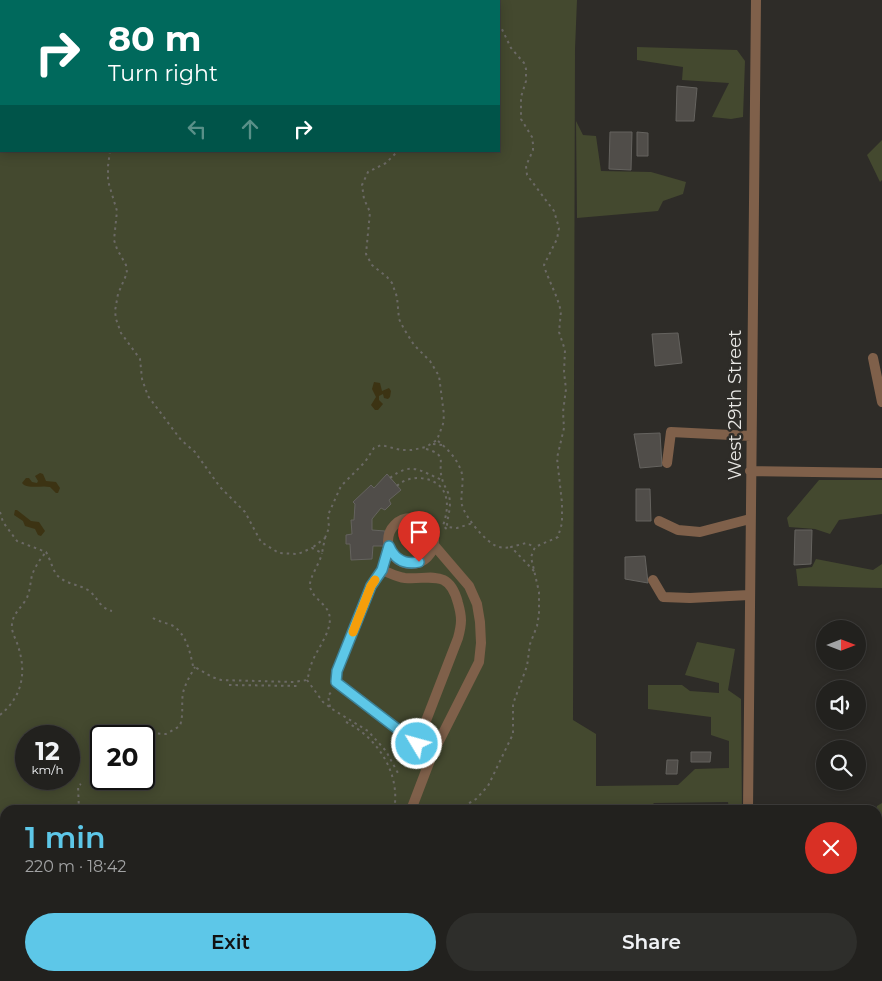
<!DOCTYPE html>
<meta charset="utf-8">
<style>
:root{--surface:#22211e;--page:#2e2e2b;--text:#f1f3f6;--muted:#a2a3a4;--line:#3f3e3c;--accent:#5dc7e8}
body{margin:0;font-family:Montserrat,sans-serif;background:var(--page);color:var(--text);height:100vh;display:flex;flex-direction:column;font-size:19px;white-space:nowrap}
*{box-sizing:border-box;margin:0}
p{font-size:16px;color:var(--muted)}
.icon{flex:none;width:28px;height:28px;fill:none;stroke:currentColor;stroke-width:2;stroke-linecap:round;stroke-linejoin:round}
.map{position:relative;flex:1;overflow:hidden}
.panel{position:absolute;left:0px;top:805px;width:882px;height:176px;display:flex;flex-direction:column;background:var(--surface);border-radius:15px 15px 0 0;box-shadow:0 2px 12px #0003,0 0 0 1px var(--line)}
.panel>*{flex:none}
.guide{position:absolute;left:0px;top:0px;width:500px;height:152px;box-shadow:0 2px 12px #0003,0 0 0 1px var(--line);background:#00695c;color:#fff;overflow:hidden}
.needle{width:32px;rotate:90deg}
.tools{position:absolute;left:816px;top:620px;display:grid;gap:10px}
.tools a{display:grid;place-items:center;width:50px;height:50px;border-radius:50%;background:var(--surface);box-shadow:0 2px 12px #0003,0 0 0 1px var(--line);font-size:25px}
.speed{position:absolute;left:15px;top:725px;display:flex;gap:10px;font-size:25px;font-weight:700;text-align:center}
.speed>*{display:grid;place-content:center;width:65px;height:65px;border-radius:50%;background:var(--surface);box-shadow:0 2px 12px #0003,0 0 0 1px var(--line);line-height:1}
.speed small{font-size:12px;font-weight:400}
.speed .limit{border:2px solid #111;border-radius:8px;background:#fff;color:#111}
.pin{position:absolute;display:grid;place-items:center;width:42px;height:42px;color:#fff;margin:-51px -21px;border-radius:50% 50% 50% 0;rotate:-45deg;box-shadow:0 0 5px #0007}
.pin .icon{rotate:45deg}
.me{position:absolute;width:55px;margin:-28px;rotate:307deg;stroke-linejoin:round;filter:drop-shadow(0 0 4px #0008)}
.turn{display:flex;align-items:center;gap:18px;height:105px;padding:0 25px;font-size:22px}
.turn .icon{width:65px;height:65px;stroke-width:2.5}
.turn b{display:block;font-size:35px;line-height:42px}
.lanes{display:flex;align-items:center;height:48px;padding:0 25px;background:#0003;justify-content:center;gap:25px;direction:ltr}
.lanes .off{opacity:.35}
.round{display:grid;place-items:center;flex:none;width:52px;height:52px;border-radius:26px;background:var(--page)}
.head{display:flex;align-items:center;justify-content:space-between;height:85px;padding:0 25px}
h1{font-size:30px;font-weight:600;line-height:38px;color:var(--accent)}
.primary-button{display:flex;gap:10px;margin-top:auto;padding:10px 25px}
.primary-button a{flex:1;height:58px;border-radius:30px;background:var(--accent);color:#111;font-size:20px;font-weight:600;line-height:58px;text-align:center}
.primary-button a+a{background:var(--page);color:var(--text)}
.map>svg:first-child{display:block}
.green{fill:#44492f;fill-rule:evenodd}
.sand{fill:#3c3313}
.building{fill:#504d49;stroke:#65635f}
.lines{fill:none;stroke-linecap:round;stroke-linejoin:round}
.path{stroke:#6b6965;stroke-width:2;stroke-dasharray:2.5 4;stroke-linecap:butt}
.minor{stroke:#7f604a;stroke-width:10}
.route-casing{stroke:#3c8197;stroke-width:12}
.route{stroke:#5dc7e8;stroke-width:9}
.slow{stroke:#f59e0b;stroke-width:9}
.labels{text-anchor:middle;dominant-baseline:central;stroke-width:5;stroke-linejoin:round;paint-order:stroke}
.street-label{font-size:18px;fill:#e9e8e5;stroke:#2e2c28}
</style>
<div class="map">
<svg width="882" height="981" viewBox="0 0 882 981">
<rect width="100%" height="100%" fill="#2e2c28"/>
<path class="green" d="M0,0H577L575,49L573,720L596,734V786L678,785L695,769L729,768V741L711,735V717L648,709V685H682L690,691L719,693V683L685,675L697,642L735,649L728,690L741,699L742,810H729L728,802L654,803L647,810H5V976H628L641,981H0ZM1,1H499V151H1ZM26,736H69V779H26ZM101,736H144V779H101Z
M637,47L737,50L745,61L743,117L731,119L712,117L729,83L682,80L683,67L637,60Z
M576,121L583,135L596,136L601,171L651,172L686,182L683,194L663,201L658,211L577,218Z
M882,140V180L880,182L867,155Z
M819,480H882V514L839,520L830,534L815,529L789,527L787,518Z
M816,559L873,570L882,564V588L798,586L796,569L812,567Z
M882,803V964L878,960V810H876L877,806Z"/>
<path class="sand" d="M374,382L380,383L382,391L389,388L391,391L390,397L388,399L384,398L383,394L379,396V400L383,404L378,410H375L371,405L376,397L372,389Z
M40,473L43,474L46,481L56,482L60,488L58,493H56L50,487C41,485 33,489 24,485L22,483L26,478H29L32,482L37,483L38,481L35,476Z
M15,510H17L31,521L39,522L45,531L41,536L38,535L35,529L25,526L23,521L14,515Z"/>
<path class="building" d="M677,86L697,88L694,121H676Z
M610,132H632L631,170L609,169Z
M637,132L648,133V156H637Z
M678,333L682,363L655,366L652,334Z
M660,433L662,466L640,468L634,434Z
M387,474L401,490L389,500L391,504L385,510L381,508L372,519V530L385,531L384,546H373L372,559L351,560L350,544H346V535L352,534L351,520H354L355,504L353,502L371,485L374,488Z
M636,489H650L651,521H636Z
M795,530H812L811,564L794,565Z
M645,556L648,583L625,579V557Z
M691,752H711L710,762H691Z
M667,760H678L677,774H666Z"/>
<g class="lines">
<path class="path" d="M382,0V1
M472,0V1
M136,1L137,0
M110,151L108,166V181L117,211L114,240L117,249L126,265L127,273L118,294L115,311L116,319L121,333L140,359L142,379L148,396L181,440L195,452L220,487L245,512L261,542L279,553L298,554L312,548L322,553L325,538L312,548
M438,441C448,449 459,461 462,474C464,484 460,495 462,505C465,517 485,541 496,546C501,548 506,548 511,547
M433,444L443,445
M426,449C449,455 437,463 442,478C443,485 448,490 449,496C452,507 447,517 447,527L457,528L473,523
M390,478C412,461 420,471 442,480
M397,486C410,473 438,476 445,494C449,505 446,516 443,526L448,530
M0,512L3,522L17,541L46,552C50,559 52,567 56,574C64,584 78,584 88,590C98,597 99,608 112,611
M325,538L329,528L328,515L341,486L365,462L374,448L381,445L401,450H412L426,447L437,440L443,424L444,415L439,376L430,361L414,345L404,329L399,319L397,297L392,283L387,277L372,265L366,254L370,212L364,199L362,185L368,172L386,163L398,151
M534,571L511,547L526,543L535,547
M153,618C159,622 169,623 175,627C187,637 190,652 193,666L212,677L221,680L294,682L307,680C309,675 309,670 311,665C316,649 336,628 328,611C323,602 311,596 310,586C309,578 320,563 322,553
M307,680L323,702L332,709L368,731L386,751L399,775
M229,685L299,686
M330,707L328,696L332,691
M0,715C22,697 27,673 18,646C16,639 11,632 12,624C13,614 20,609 25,601C30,594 30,584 32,575C35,567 40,559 46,552
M346,722C378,738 401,774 394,810
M139,736L146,733L166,734L180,726C184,712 181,705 183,693C185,684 190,676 195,667
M79,810L78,786L81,784
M458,810L476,799L488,786L513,734V704L527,666L530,644L537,626L539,614V592L531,557L535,547L558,537L562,523V503L557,458L564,428L563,412L566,389L564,372L565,350L559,332L561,311L557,298L546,272L544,265L557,239L559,228L554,211L527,175L526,166L533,150V144L532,137L521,119V97L526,81V69L524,63L511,48L499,23
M0,970L5,965
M465,976L467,981"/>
<path class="minor" d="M873,358L882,402
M667,463L671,432L751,436
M750,471L882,473
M388 541a23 23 0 1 1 46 0a23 23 0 1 1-46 0Z
M659,521L678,530L700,532L750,519
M389,546L382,570L371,586L337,671L336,682L432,755
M382,570C390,573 397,577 405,578C430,580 449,568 458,603C462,617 462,623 458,638L417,744
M653,580L663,597L690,598L749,595
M748,808L759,810
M411,810L432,755L479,662L481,643L480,622L477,604L469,586L433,544
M748,810L756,0
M393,976L394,981
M405,976L406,981
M746,981V976"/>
</g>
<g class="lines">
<g class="route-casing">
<path id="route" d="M417,744L336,682L337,671L371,586L382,570L389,546C395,560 405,565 419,562"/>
</g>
<use href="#route" class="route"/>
<path class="slow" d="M353,632L371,586L375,580"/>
</g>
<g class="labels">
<g class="street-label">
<text transform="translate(735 405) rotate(-90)">West 29th Street</text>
</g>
</g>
</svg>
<div class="tools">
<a><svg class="needle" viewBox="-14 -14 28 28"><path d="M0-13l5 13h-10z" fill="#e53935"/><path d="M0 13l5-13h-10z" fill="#a2a3a4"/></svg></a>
<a><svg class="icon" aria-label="sound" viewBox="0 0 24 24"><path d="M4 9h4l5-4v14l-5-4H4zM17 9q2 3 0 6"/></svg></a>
<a><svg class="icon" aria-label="search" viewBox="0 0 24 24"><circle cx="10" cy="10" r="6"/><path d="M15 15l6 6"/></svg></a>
</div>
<div class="speed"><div>12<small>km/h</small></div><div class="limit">20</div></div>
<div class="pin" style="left:419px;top:562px;background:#d93025"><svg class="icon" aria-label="arrive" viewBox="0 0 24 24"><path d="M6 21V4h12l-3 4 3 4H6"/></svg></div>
<svg class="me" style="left:417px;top:744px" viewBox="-20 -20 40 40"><circle r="17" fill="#5dc7e8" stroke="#fff" stroke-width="3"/><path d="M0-11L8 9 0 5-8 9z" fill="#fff"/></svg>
<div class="guide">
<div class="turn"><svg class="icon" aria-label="right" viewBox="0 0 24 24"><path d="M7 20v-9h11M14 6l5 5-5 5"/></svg><div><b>80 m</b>Turn right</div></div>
<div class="lanes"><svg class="icon off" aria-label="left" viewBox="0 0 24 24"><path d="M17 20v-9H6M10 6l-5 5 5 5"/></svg><svg class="icon off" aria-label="ahead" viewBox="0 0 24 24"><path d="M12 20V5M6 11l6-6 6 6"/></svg><svg class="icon" aria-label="right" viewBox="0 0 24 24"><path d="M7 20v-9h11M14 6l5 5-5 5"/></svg></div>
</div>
<section class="panel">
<div class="head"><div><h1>1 min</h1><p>220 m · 18:42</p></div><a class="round" style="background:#d93025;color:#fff"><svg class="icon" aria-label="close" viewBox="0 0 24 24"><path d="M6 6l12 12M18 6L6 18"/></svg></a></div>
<div class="primary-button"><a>Exit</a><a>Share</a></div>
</section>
</div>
